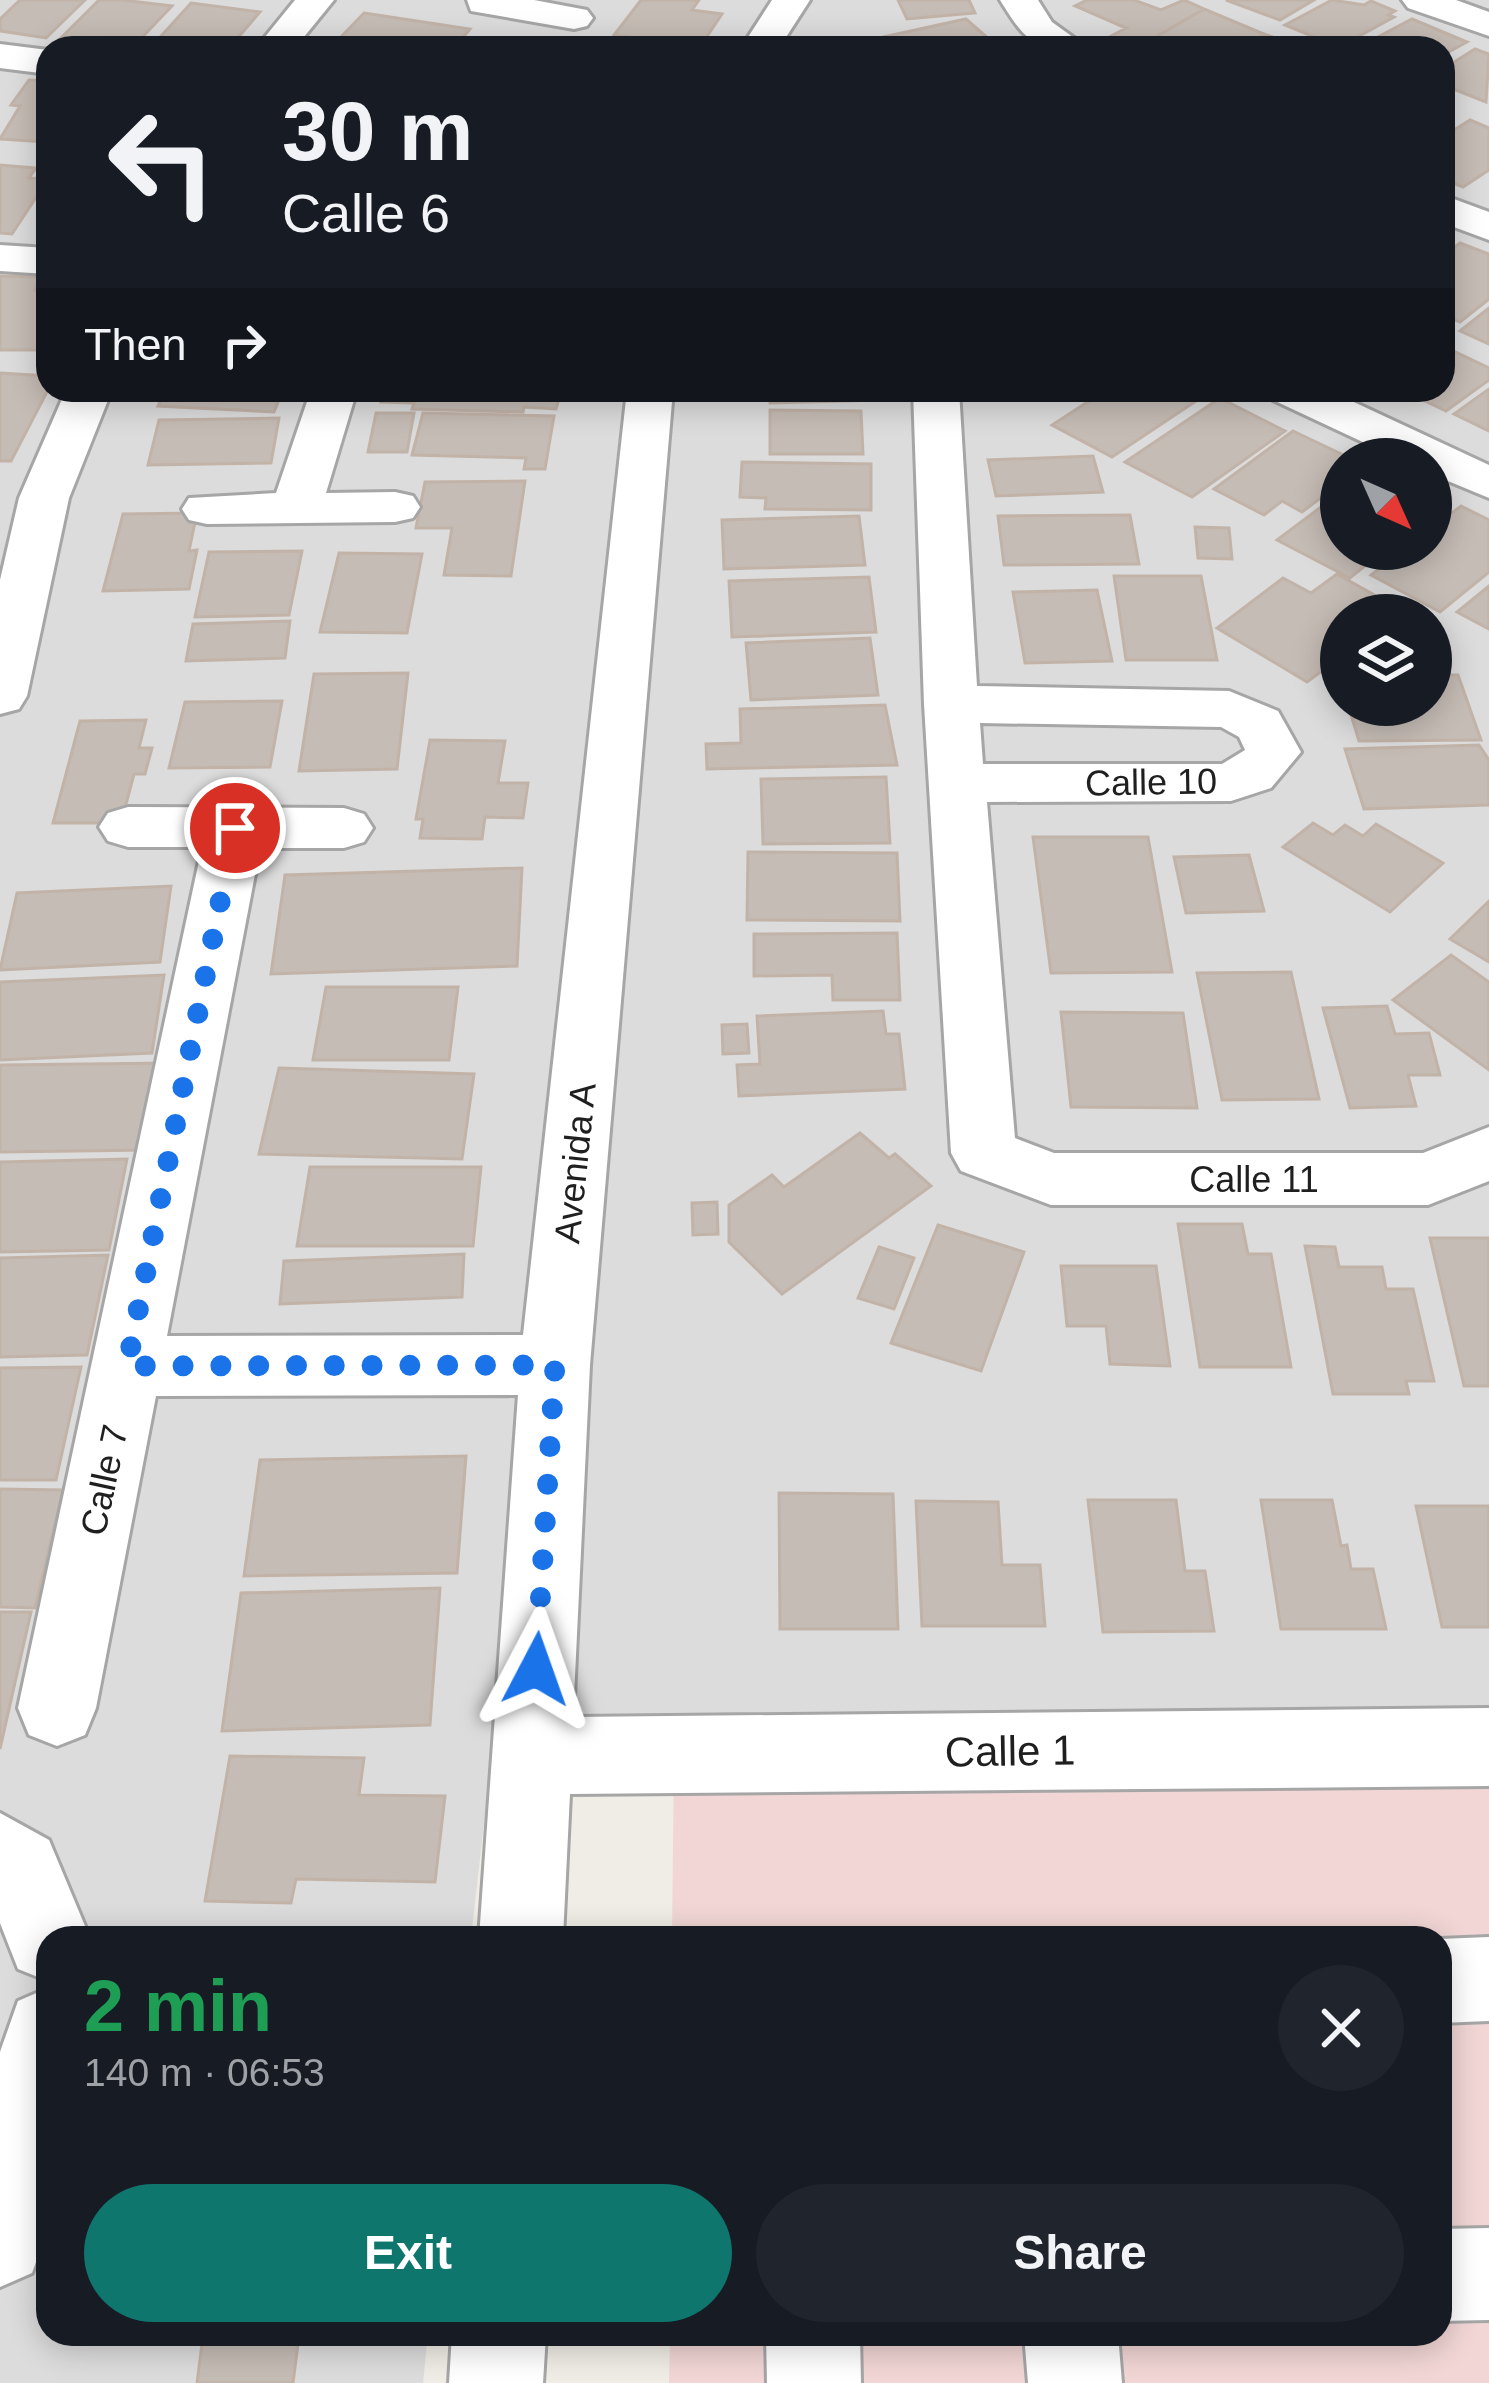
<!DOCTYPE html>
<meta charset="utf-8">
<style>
:root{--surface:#171b24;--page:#20242c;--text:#f1f3f6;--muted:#9ea1a6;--accent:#0f766e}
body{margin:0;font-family:Arial,sans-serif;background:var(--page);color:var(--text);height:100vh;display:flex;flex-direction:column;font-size:45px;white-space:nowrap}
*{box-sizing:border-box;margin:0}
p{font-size:39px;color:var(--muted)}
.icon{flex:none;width:66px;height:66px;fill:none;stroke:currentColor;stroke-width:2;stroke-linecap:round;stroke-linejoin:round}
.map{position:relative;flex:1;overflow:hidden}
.side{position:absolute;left:36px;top:1926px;width:1416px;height:420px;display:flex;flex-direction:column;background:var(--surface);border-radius:36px;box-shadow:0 6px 30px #0003}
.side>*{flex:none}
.hud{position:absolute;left:36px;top:36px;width:1419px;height:366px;border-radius:36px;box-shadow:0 6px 30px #0003;background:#171b24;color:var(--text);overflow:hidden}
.needle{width:78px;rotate:135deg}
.buttons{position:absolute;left:1320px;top:438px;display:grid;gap:24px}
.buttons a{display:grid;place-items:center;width:132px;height:132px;border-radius:50%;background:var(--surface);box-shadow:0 6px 30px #0003;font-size:60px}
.pin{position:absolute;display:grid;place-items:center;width:102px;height:102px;color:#fff;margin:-51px;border:6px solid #fff;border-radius:50%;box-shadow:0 3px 12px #0007}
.me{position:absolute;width:132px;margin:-66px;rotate:4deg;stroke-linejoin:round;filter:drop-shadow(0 0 9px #0008)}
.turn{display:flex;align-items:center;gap:42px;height:252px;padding:0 48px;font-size:54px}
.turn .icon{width:156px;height:156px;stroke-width:2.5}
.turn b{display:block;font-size:84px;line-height:102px}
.then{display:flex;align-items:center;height:114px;padding:0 48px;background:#0003;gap:24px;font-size:45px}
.round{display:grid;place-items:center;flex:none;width:126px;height:126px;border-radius:63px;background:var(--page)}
.headline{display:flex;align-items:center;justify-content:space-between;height:204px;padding:0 48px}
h1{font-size:72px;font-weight:800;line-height:90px;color:#1e9e55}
.cta{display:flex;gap:24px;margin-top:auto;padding:24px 48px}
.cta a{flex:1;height:138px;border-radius:72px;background:var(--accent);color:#fff;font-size:48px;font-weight:800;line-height:138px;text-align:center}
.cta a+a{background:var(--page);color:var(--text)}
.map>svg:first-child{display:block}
.residential{fill:#dddcdc;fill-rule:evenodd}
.commercial{fill:#f1d6d5}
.building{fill:#c5bcb5;stroke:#c2b3a8;stroke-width:3}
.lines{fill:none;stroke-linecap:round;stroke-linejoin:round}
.minor-casing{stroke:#a6a6a6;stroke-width:6}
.minor{fill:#fff;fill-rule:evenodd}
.route{stroke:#1a73e8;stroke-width:21;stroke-dasharray:0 37.8}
.labels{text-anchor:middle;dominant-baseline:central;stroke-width:9;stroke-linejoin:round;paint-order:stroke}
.street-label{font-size:36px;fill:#1f1f1f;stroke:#fff}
.near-street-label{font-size:42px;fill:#1f1f1f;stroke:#fff}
</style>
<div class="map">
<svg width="1489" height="2383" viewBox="0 0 1489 2383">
<rect width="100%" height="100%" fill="#f0ede6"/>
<path class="residential" d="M0,0H1489V1772L674,1753L491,1762L471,1938H48V2334H428L423,2383H0ZM48,48H1443V390H48ZM1341,459H1431V549H1341ZM1341,615H1431V705H1341Z"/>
<path class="commercial" d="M674,1753L1489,1772V2383H669L670,2334H1440V1938H672Z"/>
<path class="building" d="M20,0H85L46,38L0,31V19Z
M99,0H122L172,6L132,48L60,39Z
M641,0H699L692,10L722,14L700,47L614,35Z
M898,0H969L975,13L907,19Z
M1087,0H1134L1161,10L1184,0L1204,9L1137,48H1121L1104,40L1126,28L1075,6Z
M1226,0H1314L1280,20Z
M1332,0L1364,5L1371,1L1395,11L1388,15L1394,17L1339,47L1285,25Z
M191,3L260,12L229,48L152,46Z
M1204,9L1264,34L1242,48L1140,46Z
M364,13L470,29L454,48H405L340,38Z
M966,19L998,47L889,48L879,38Z
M1412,19L1467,42L1443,55V48H1357Z
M1264,34L1304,48H1242Z
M1475,49L1489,54L1486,102L1443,85V69Z
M29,80L48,81V138L45,142L0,139L20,106L11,105Z
M1470,120L1489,128V170L1463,187L1443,179V137Z
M0,165L36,168L29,178L48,179L12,234L0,233Z
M1460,243L1489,254V299L1460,322L1443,315V256Z
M0,276L40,277L35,290H48V350H0Z
M1489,308V344L1460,331Z
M1443,346L1489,368V380L1446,411L1402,390H1443Z
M0,373L48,376V390L11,461H0Z
M1489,389V431L1454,414Z
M166,390H283L274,412L158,406Z
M417,390H527L526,397L559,399L556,409L524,407L523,412L412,409L414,403L381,402L384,392Z
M769,390H879L880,400L770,403Z
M1106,390H1209L1211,391L1112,457L1052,425Z
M1220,398L1285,431L1192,497L1125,462Z
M770,410L861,411L863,454H770Z
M376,413H414L407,452H368Z
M423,413L554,416L545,469H524L526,458L412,455Z
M279,418L271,463L148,465L159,420Z
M1293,431L1352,459H1341V483L1302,512L1282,501L1264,515L1214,489Z
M1093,456L1103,492L996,496L988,460Z
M742,462L871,464V510L765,509L766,498L740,497Z
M525,481L511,576L444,575L452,528H416L425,482Z
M1341,492V549H1386L1350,578L1277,540Z
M1461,506L1489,520V572L1440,612L1371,575L1405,549H1431V529Z
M197,513L189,551L197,550L189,589L103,591L123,514Z
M1130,515L1139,564L1004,565L998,516Z
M859,516L865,565L724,569L722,520Z
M1195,527L1229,528L1232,559L1198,558Z
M302,551L289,615L195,617L209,552Z
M339,553L422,554L407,633L320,632Z
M1337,574L1403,611L1398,615H1341V657L1307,682L1217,628L1283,578L1311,593Z
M1114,576H1201L1217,660H1126Z
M869,577L876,632L732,637L729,581Z
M1489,586V629L1457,612Z
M1097,590L1112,661L1025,663L1013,592Z
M290,621L285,658L186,661L193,624Z
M870,638L878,695L751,700L746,643Z
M408,673L397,769L299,771L314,674Z
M1431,675H1458L1481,740L1359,741L1348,705H1431Z
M282,701L270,767L169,768L185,702Z
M885,705L897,765L707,769L706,744L741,743L740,709Z
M146,720L139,748H152L145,774H134L121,823H53L80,721Z
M430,740L505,741L498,783H528L523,818L485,817L482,839L420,838L423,819H416Z
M1479,745L1489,760V805L1364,809L1345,749Z
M886,777L890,843L763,844L761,779Z
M1313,823L1333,835L1345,825L1363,836L1376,824L1443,863L1390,912L1283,847Z
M1033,837H1148L1172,972L1051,973Z
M748,852L897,853L900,921L747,920Z
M1249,855L1264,911L1186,913L1174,857Z
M522,868L517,966L271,974L285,875Z
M171,886L160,962L0,970L17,893Z
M1489,901V962L1450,939Z
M897,933L900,1000H833L832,975L754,976V934Z
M1451,955L1489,982V1070L1393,1000Z
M1291,972L1319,1099L1222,1100L1197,973Z
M164,975L152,1053L0,1060V982Z
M326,987H458L449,1060H313Z
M1387,1006L1395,1034L1429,1033L1440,1075H1408L1416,1106L1350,1108L1323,1008Z
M883,1011L886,1034H899L905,1089L739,1096L737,1065L760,1064L757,1016Z
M1061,1012L1183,1013L1197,1108L1071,1107Z
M747,1024L749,1053L723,1054L722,1025Z
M168,1063L150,1150L0,1152V1065Z
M279,1068L474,1074L462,1159L259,1154Z
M860,1133L889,1158L895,1154L931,1186L782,1294L729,1242V1205L772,1175L784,1187Z
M127,1159L109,1250L0,1252V1162Z
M310,1167H481L473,1246H297Z
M717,1202L718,1234L693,1235L692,1203Z
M1178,1224H1242L1248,1254H1271L1291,1367H1200Z
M938,1225L1024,1252L981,1371L891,1343Z
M1430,1238H1489V1386H1464Z
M1305,1246L1335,1247L1339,1267H1382L1386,1289H1413L1434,1381H1406L1409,1394H1333Z
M879,1247L914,1258L894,1309L858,1298Z
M464,1254L462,1297L280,1304L284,1261Z
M108,1255L87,1355L0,1357V1258Z
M1061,1266H1156L1170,1366L1110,1364L1106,1326H1067Z
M81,1367L56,1480H0V1368Z
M466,1456L457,1573L244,1576L260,1460Z
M0,1489L63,1490L35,1608L0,1607Z
M779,1493L893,1494L898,1629H780Z
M1088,1500H1176L1185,1571H1205L1214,1631L1103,1632Z
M1261,1500H1332L1341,1546L1347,1545L1351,1569H1373L1386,1629H1281Z
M916,1501L998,1502L1002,1565H1040L1045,1626H922Z
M1416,1506H1489V1627H1442Z
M440,1588L430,1725L222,1731L241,1593Z
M0,1612H31L0,1749Z
M230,1756L364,1758L359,1795L445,1796L435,1882L296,1879L291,1903L205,1901Z
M203,2336H299L293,2383H197Z"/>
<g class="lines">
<g class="minor-casing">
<path id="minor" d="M295,0H334L295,48H256Z
M467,0H534L587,10L593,18L587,26L574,29L471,11Z
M772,0H810L779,48H741Z
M1000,0H1038L1052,22L1088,48C1034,48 1029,47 1000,0Z
M1402,0H1456L1489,12V36L1408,8Z
M0,44L48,50V74L0,68Z
M1443,195L1489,212V240L1443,223Z
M0,245L48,248V274L0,271Z
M66,390H112L69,498L27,696L19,709L0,714V580L19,498Z
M311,390H357L326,493L395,492L413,496L420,507L413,518L395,522L207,524L189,520L182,509L189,498L276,493Z
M627,390H673L590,1365L573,1717L1489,1708V1786L570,1794L563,1938H479L518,1395L156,1396L96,1708L85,1735L57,1746L29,1735L18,1708L202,847H128L108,841L99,827L108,813L128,807L344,808L364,814L373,828L364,842L344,848H260L167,1336L523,1335Z
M913,390H959L977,686L1229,691L1278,711L1301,752L1271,788L1231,801L987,802L1015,1138L1054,1153H1423L1489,1127V1181L1428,1205H1051L961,1171L951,1153L924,704ZM980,723L1221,727L1239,737L1245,750L1222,764H983Z
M1267,390H1328L1489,465V498L1431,474V459H1399L1273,400Z
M0,1813L49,1840L90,1938H48V1981L18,1969L0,1923Z
M1489,1937V2021L1440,2023V1939Z
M48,1988V2230L32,2273L0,2287V2052L18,2001Z
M1489,2228V2320L1440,2321V2229Z
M452,2334H546L543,2383H449Z
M766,2334H860L861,2383H767Z
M1024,2334H1118L1122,2383H1028Z"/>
</g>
<use href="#minor" class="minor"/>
</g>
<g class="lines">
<path class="route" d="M235,828L127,1366L555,1365L536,1669"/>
</g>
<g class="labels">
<g class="street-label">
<text transform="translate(1151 782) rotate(-1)">Calle 10</text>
<text transform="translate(575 1163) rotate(-84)">Avenida A</text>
<text x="1254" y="1179">Calle 11</text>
<text transform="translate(104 1480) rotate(-78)">Calle 7</text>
</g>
<g class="near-street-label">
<text transform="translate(1010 1751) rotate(-1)">Calle 1</text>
</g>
</g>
</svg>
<div class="buttons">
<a><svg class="needle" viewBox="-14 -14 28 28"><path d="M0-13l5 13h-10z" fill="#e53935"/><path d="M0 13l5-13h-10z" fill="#9ea1a6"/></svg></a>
<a><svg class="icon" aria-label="layers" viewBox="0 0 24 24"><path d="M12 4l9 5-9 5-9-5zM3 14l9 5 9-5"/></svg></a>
</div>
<div class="pin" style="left:235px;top:828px;background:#d93025"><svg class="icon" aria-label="arrive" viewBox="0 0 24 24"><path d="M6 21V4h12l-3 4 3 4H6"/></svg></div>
<svg class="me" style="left:536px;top:1669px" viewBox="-20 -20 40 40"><path d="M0-17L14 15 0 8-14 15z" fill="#1a73e8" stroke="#fff" stroke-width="4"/></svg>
<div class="hud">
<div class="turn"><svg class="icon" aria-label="left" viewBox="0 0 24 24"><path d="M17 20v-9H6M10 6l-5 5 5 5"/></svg><div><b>30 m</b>Calle 6</div></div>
<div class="then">Then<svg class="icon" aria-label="right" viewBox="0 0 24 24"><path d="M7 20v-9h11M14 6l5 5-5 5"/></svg></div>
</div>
<section class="side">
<div class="headline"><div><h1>2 min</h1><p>140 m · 06:53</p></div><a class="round"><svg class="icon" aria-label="close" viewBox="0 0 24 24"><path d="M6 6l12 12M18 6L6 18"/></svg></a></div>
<div class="cta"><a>Exit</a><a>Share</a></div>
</section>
</div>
